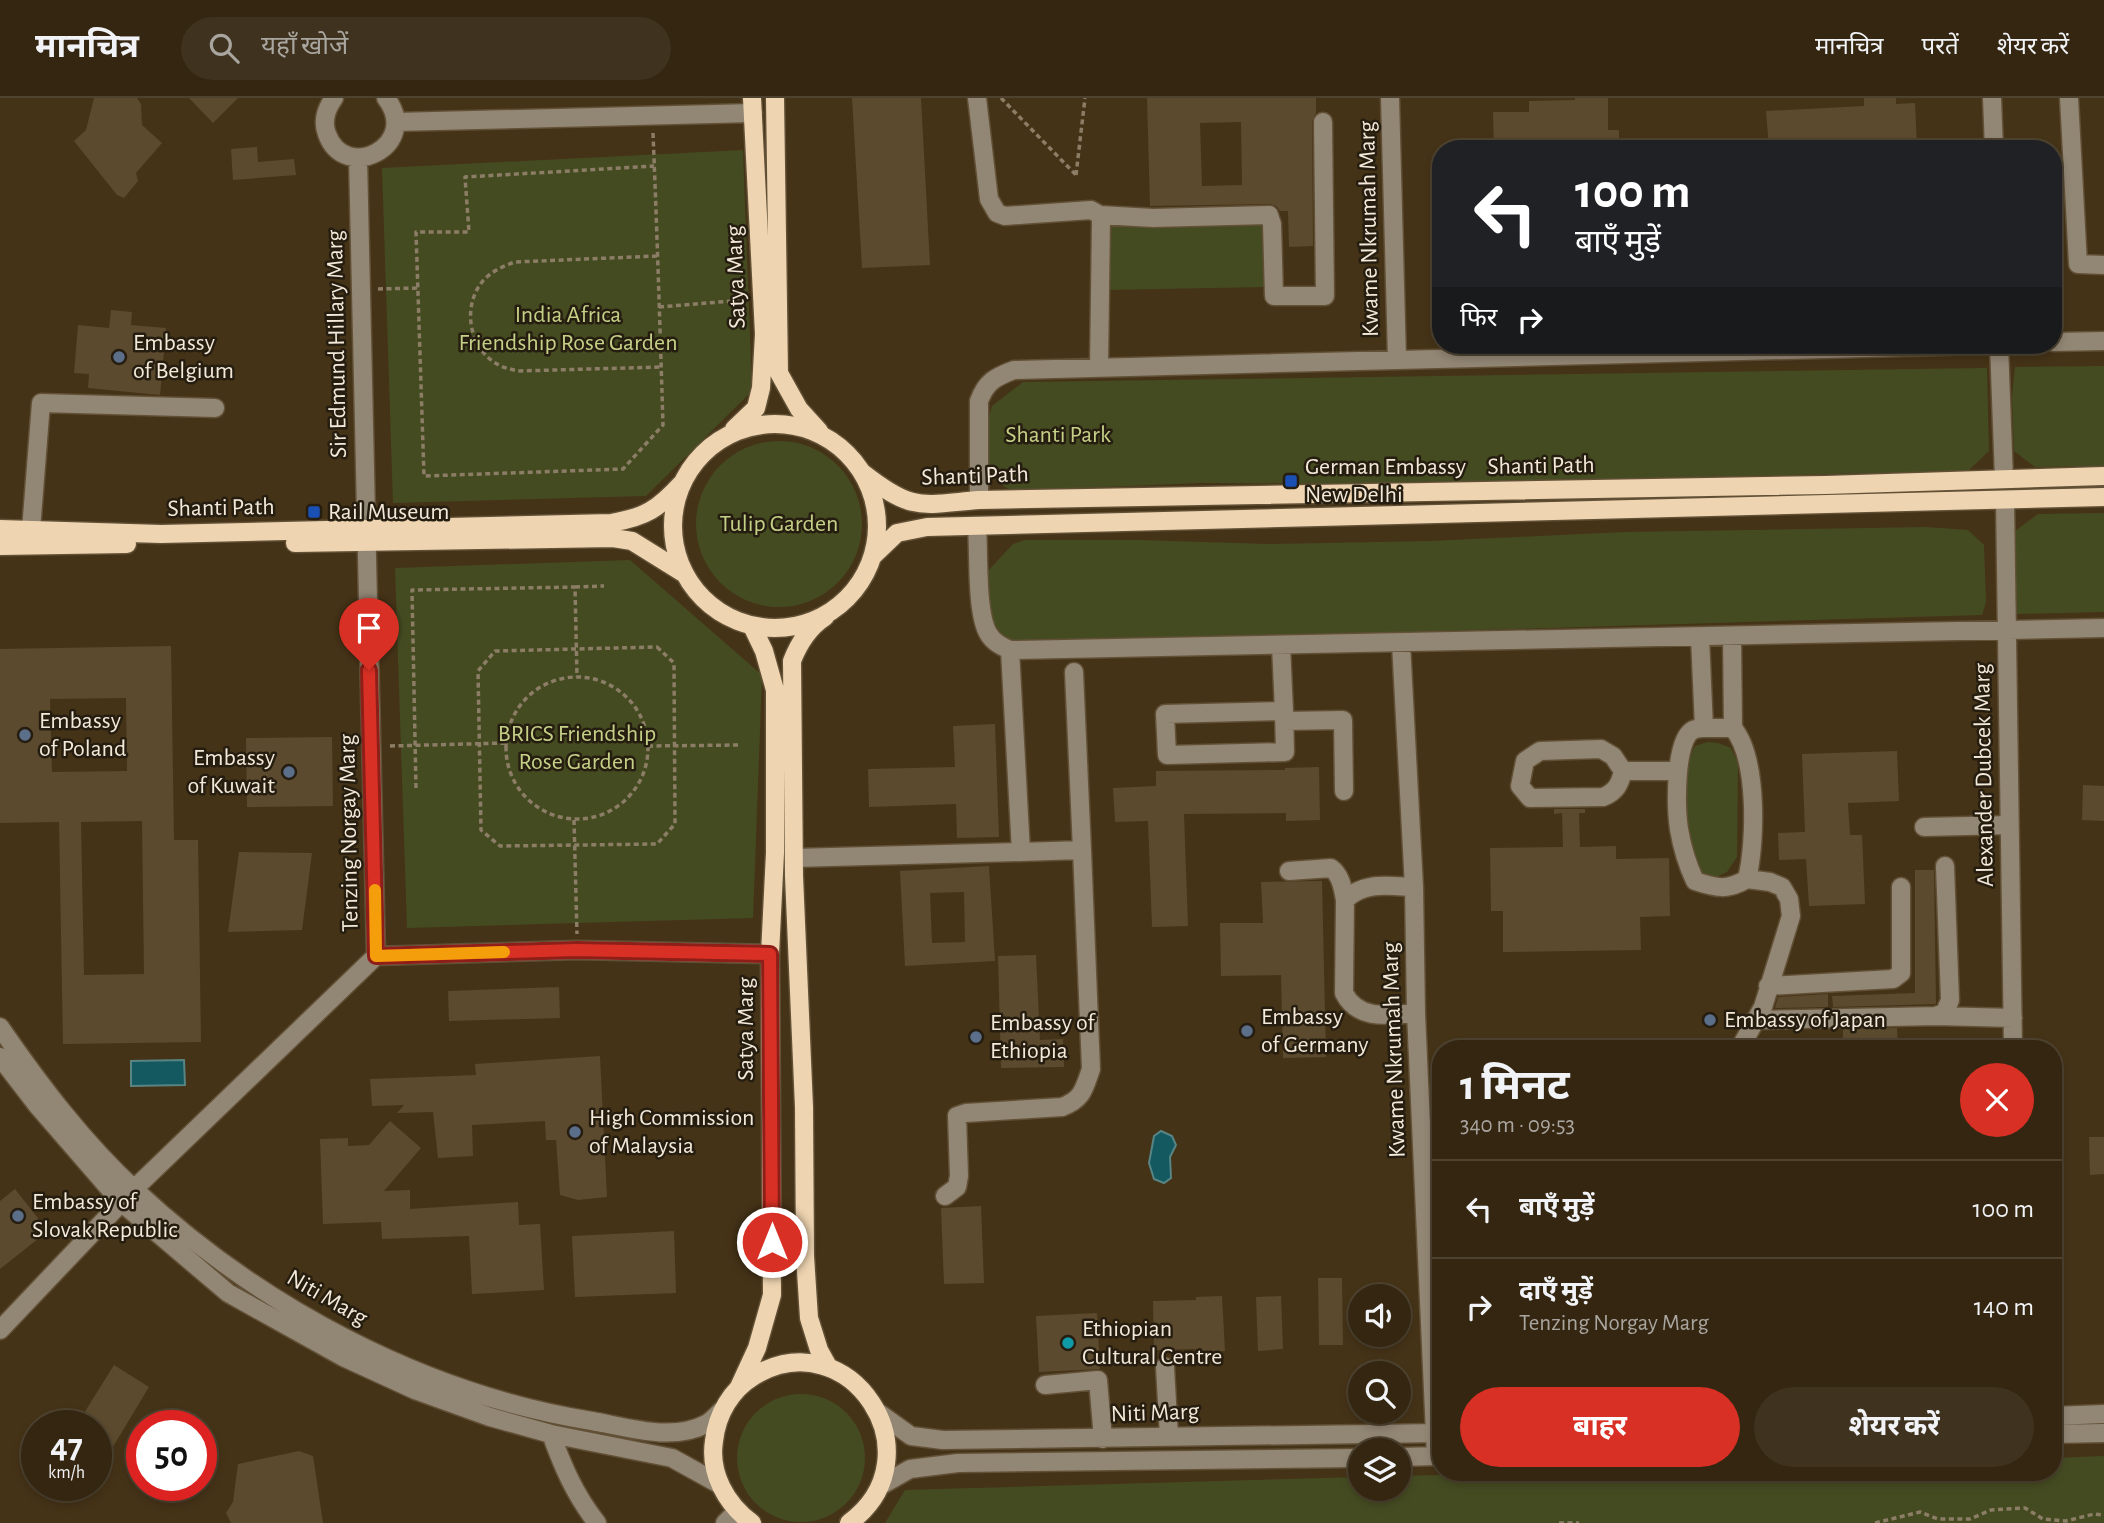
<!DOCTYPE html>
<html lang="hi">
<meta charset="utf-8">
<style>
:root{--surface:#342611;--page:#3f321f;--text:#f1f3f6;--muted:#a9a59f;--line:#4e4331;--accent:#d93025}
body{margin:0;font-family:"Alegreya Sans","Noto Sans Devanagari",sans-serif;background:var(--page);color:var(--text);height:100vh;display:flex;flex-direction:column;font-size:26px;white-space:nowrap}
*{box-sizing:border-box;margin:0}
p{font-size:23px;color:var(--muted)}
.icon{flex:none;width:38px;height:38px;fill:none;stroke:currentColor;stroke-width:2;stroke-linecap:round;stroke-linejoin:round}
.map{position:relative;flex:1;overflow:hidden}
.side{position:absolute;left:1432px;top:942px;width:630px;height:441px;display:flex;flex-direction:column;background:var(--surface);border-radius:28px;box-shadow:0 4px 10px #0003,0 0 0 2px var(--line)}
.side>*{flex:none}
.guide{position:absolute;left:1432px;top:42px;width:630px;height:214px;border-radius:28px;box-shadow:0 4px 10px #0003,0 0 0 2px var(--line);background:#202124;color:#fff;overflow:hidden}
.fabs{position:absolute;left:1348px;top:1186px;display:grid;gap:14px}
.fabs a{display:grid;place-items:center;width:63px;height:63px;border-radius:50%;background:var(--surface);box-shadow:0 4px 10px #0003,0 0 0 2px var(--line);font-size:35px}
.speed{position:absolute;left:21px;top:1312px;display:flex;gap:14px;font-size:35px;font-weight:700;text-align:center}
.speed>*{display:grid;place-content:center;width:91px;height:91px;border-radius:50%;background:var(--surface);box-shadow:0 4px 10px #0003,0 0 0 2px var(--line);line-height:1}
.speed small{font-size:18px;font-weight:400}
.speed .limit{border:10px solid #d22;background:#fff;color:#111}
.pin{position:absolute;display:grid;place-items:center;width:60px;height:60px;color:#fff;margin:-72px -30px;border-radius:50% 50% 50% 0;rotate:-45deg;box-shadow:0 0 7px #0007}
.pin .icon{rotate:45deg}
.me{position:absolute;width:77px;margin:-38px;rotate:0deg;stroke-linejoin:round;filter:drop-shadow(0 0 5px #0008)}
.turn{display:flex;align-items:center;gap:24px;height:147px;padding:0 28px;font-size:32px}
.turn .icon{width:91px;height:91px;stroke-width:2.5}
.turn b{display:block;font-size:49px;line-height:60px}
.then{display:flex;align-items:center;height:66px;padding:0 28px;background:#0003;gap:14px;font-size:26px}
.round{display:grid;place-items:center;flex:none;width:74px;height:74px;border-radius:37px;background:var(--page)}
.summary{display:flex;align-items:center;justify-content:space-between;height:119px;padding:0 28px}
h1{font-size:42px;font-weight:700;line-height:52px}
.button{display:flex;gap:14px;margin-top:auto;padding:14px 28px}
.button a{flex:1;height:80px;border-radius:42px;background:var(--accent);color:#fff;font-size:28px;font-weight:700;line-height:80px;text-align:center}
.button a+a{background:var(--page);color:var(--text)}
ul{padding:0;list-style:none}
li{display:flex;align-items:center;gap:21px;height:98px;padding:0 28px;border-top:2px solid var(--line)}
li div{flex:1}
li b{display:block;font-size:26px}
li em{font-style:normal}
header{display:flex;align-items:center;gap:42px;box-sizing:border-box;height:98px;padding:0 35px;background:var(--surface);border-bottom:2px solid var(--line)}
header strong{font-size:33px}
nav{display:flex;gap:38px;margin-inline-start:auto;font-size:24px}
.search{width:490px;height:63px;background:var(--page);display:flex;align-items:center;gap:18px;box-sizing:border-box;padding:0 24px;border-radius:38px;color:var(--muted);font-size:26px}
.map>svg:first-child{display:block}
.green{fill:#454b21}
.water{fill:#155960;stroke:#588484;stroke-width:2}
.building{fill:#5c4a2e;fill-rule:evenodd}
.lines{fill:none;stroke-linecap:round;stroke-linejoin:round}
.minor-casing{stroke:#615036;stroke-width:21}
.major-casing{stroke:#615036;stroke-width:21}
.path{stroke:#8c7d66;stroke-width:3.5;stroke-dasharray:5 3.5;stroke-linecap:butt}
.minor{stroke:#928674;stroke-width:18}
.major{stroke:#eed4b0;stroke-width:18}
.route-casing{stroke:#8d1f18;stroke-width:18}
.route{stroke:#d93025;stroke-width:12}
.slow{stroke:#f59e0b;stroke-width:12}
.service-dot{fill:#5c6f8a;stroke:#251d10;stroke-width:2.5}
.transit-dot{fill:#1a4fb4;stroke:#251d10;stroke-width:2.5}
.culture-dot{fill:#0f9aa8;stroke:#251d10;stroke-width:2.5}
.labels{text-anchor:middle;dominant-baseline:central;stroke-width:5;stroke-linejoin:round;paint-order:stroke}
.street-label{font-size:24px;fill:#f4e9d9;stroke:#251d10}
.park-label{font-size:24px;fill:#c5d087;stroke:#251d10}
.poi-label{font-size:24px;fill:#f4e9d9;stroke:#251d10;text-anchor:start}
</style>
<header>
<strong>मानचित्र</strong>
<div class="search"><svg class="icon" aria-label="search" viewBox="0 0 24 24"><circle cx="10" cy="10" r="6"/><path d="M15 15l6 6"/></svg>यहाँ खोजें</div>
<nav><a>मानचित्र</a><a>परतें</a><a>शेयर करें</a></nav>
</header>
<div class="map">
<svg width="2104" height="1425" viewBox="0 0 2104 1425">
<rect width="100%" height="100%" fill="#453317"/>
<path class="green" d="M743,52L752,293L646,398L393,405L382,70Z
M1262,123L1264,189L1106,192L1105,127Z
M2104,268V368L2035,369L2014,353L2012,299L2015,269Z
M1987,270L1989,353L1968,373L1388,386L1201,385L1011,393L998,384L988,372L981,345L992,308L1023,284Z
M696 426a83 83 0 1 1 166 0a83 83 0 1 1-166 0Z
M2104,415V514L2017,516L2014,502L2012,435L2038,416Z
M1926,429L1968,432L1984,447L1986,504L1982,517L1011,546C986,521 984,508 986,475L1013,446L1025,442H1139L1268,446L1431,443L1624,434Z
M630,462L762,577L753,820L407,830L395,470Z
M1708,644L1718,645L1731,650L1738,665L1737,759L1727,774L1716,779L1696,774C1689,741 1678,679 1695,648Z
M737 1360a64 64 0 1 1 128 0a64 64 0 1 1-128 0Z
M2104,1358V1425H885L905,1392L1360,1379V1391H1398V1378L1556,1374H2053V1360Z"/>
<path class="water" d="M184,962L185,987L131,988V963Z
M1161,1033L1172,1038L1176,1047L1170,1059L1171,1080L1164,1085L1154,1081L1149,1065L1154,1038Z"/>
<path class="building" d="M94,0H137L141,6L142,27L162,45L136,75L138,83L124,100L117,97L74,43L86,32Z
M189,0H238L213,25Z
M852,0H921L930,167L862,170Z
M1147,0H1316V15L1312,24L1313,148L1289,149L1288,113H1280L1276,108L1270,106L1150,108ZM1241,24L1242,87L1202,88L1200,25Z
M1575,0H1608V32H1619V51H1494L1493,14H1529V3L1575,2Z
M1864,0H1896V6L1915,5L1917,51H1769L1766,13L1864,8Z
M257,49L258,64L294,61L296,77L233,82L231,51Z
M111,212L132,214L131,227L166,230L160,297L88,290L89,276L74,275L78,227L109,230Z
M171,548L174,742H198L201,944L63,946L59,724L0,725V551ZM126,600L127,673L52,674L50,601ZM142,723L144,876L84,877L81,724Z
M995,626L999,739L957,740L956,706L869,709L868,671L955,669L953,628Z
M332,639L333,708L247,709L246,640Z
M1897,653L1899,703L1848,705L1850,737H1862L1865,806L1809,808L1806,761L1779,762L1778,735L1805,734L1802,656Z
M1319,669L1320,722L1286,723V715L1184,716L1188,828L1152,829L1148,723L1115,724L1113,690L1156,688V673L1285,672V670Z
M2083,687L2104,688V723L2082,722Z
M1554,711H1585V715H1579L1580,749L1616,748V761L1669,760L1670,818L1640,819L1641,852L1503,854V813H1491L1490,750L1563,749L1562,715L1554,716Z
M239,754L312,755L302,832L228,834Z
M989,768L995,863L905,868L900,773ZM964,794L965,844L932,845L930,795Z
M1915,772H1934L1936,906L1833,909L1832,898L1915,895Z
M1322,783L1326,959L1283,960L1281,877L1221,878L1220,825H1263L1261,784Z
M1036,857L1040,942L1063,941L1064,969L1001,970L998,858Z
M559,889L560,920L449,923L448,893Z
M1828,896V909L1775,910L1778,899Z
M1897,930L1898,950H1843V931Z
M600,958L607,1099L578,1102L560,1097L556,1042H546L545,1023L472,1027L473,1058L438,1060L433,1014L397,1015L404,1007L372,1008L370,981L476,977L475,966Z
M390,1023L421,1050L384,1093L410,1092V1111L518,1104L519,1127L540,1126L544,1192L472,1196L469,1138L382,1141L381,1124L323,1126L320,1041L348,1040V1048L369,1047Z
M2089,1039H2104V1076L2090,1077Z
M15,1091L48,1133L0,1171V1103Z
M981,1108L984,1185L944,1186L941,1110Z
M674,1133L676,1195L575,1199L572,1138Z
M1318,1180H1342L1343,1247H1319Z
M1222,1198L1225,1253L1198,1255V1251L1154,1252L1153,1203L1196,1202V1199Z
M1281,1198L1283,1251L1258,1253L1256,1199Z
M1097,1215L1100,1271L1039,1274L1036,1218Z
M114,1267L149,1289L108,1357L96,1349V1328H76Z
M299,1353L313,1358L323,1425H231L226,1415L233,1404L238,1366Z"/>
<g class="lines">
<g class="minor-casing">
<path id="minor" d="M334,0C326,11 322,23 327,36C345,86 422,47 386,0
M977,0L989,101L997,115L1005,118L1091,112L1100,117L1101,122L1099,269
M1390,0L1397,261
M1992,0L1994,51
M2069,0L2078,166L2104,167
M396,24L753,15
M358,60L376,858
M1100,117L1153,120L1269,117L1272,126L1274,198H1325L1323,24
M2053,244L2104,243
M1999,247L2004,381
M979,402V303C986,284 995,279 1014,272L1977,247
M2005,403L2013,950
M977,428C979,454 976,514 988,535C993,544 1001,548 1010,552L2104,530
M31,432L41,305L215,310
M1732,538L1733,630
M1700,539L1704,630
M1401,545L1414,789L1416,915L1436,1358
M1281,547L1284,613L1165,616L1167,657L1285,654L1284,613
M1010,552L1021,754L1082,752L1074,574
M1284,623L1343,622L1344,693
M1704,630H1733C1758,660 1756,744 1747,781C1727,793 1716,790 1695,783C1687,766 1682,749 1679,731C1676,711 1674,642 1693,632C1697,630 1700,630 1704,630Z
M1601,651L1613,658L1623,673C1620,686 1616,694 1603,699L1530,700L1520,688L1525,663L1540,653Z
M1623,673H1678
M1924,729L2009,727
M794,760L1021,754
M1289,773L1331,770C1341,777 1343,791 1345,802
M1414,789C1389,788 1364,783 1345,802L1344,895C1358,923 1389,917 1416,915
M1768,888L1893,881L1901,875V789
M1936,918L2013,920
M1755,922L1936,918L1945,914L1950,902L1945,768
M0,929C40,987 83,1044 135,1092C259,1208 423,1296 592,1323C627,1329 672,1344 706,1326C712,1323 717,1317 722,1312
M1740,950L1763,909L1791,818L1789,801L1782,789L1770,784L1747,781
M0,959L37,1007L122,1105L228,1195L343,1259L415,1292L490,1319L551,1336L672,1360L719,1386
M945,1098L957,1089L959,1078L957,1018L966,1015L1062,1009C1083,1001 1084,991 1091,971L1082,752
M0,1232L134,1091L376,858L577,852L770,856
M1165,1269L1169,1339
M1045,1287L1098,1282L1103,1341
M879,1315L911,1338L943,1342L1440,1335
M2053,1318L2104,1316
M551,1336C563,1369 575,1397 597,1425
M2053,1336L2104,1335
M1398,1359L1440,1358
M880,1388L910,1371L958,1365L1360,1360
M725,1425L737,1413"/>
</g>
<g class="major-casing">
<path id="major" d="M775,0L779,275L799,311L819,333
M673 428a102 102 0 1 1 204 0a102 102 0 1 1-204 0Z
M734,331L756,310L761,290L764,236L752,0
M863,375C913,414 920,407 979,402L1826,387L2104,378
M0,431L161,436L611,425C646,419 658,411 682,385
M295,445L613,440L632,443L685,476
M0,448L127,446
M874,457L897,435L927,429L2104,399
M825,519C808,530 799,545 792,563L794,778L804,1009L805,1158L809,1220L819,1252L829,1270
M739,1289L757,1250L772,1197L770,856L775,755V592L764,553L752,528
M752,1425C726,1406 709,1375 714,1343C717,1316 731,1292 754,1278C850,1221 940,1358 849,1425"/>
</g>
<path class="path" d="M1001,0L1076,77
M653,35C657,132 660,230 663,327L623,371L424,378L416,134H469L465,79L654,68
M1076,77L1085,0
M657,158L515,164C503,168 490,174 482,184C462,209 469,250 497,266C503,270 511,271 518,273L661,269
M378,191L417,190
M659,209L744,202
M575,489L604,488
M657,549L674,565L675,726L657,746L500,748L481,732L478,573L495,553Z
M506 650a71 71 0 1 1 142 0a71 71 0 1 1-142 0Z
M390,648L506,645
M648,648L739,647
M416,690L412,492L575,489L577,579
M574,722L577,836
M1559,1425H1579
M1875,1425L1920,1414L1938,1421H1970L1991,1412L2025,1410L2043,1421L2066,1423L2094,1416L2104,1417"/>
<use href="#minor" class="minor"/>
<use href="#major" class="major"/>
</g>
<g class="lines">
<g class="route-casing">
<path id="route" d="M369,572L376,858L577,852L770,856L772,1144"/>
</g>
<use href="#route" class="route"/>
<path class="slow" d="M375,792L376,858L504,854"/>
</g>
<g class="service-dot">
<circle cx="119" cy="259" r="7"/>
<circle cx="25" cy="637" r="7"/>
<circle cx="289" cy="674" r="7"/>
<circle cx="1710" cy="922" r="7"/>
<circle cx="1247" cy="933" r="7"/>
<circle cx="976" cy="939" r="7"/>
<circle cx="575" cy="1034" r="7"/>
<circle cx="18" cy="1118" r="7"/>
</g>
<g class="transit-dot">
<rect x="1284" y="376" width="14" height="14" rx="3.5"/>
<rect x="307" y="407" width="14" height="14" rx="3.5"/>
</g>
<circle class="culture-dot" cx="1068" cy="1245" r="7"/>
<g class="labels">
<g class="street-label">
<text transform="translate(1369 131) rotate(-91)">Kwame Nkrumah Marg</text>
<text transform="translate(736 179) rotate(-92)">Satya Marg</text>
<text transform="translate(337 246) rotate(-91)">Sir Edmund Hillary Marg</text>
<text transform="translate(1541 368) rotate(-1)">Shanti Path</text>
<text transform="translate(975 378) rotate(-2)">Shanti Path</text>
<text transform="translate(221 410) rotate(-1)">Shanti Path</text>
<text transform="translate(1984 677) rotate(-91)">Alexander Dubcek Marg</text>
<text transform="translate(349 735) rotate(-91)">Tenzing Norgay Marg</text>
<text transform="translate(746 931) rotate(-90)">Satya Marg</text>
<text transform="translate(1394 952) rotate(-92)">Kwame Nkrumah Marg</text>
<text transform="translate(327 1200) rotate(30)">Niti Marg</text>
<text transform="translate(1155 1315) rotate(-2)">Niti Marg</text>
</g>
<g class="park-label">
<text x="568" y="217">India Africa<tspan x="568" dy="28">Friendship Rose Garden</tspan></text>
<text x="1058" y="337">Shanti Park</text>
<text x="779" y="426">Tulip Garden</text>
<text x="577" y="636">BRICS Friendship<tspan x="577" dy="28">Rose Garden</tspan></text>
</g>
<g class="poi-label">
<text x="133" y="245">Embassy<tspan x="133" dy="28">of Belgium</tspan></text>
<text x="1305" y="369">German Embassy<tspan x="1305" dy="28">New Delhi</tspan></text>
<text x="328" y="414">Rail Museum</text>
<text x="39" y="623">Embassy<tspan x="39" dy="28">of Poland</tspan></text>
<text x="275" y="660" text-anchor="end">Embassy<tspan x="275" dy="28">of Kuwait</tspan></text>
<text x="1261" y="919">Embassy<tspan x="1261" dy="28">of Germany</tspan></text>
<text x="1724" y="922">Embassy of Japan</text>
<text x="990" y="925">Embassy of<tspan x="990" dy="28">Ethiopia</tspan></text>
<text x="589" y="1020">High Commission<tspan x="589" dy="28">of Malaysia</tspan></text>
<text x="32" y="1104">Embassy of<tspan x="32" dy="28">Slovak Republic</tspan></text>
<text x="1082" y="1231">Ethiopian<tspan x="1082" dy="28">Cultural Centre</tspan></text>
</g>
</g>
</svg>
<div class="fabs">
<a><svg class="icon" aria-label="sound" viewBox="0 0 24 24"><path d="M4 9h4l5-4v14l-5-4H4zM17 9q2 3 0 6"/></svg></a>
<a><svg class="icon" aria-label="search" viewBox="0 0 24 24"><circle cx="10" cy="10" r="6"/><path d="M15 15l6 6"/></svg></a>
<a><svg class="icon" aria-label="layers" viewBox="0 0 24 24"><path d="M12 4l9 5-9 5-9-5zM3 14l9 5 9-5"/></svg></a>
</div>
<div class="speed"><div>47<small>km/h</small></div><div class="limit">50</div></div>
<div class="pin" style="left:369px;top:572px;background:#d93025"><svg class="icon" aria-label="arrive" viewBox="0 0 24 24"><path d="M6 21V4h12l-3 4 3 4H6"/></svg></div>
<svg class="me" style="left:772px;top:1144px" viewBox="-20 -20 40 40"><circle r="17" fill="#d93025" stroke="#fff" stroke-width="3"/><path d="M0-11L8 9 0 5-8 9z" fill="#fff"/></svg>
<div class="guide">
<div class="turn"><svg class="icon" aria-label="left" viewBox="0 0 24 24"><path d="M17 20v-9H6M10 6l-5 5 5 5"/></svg><div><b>100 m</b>बाएँ मुड़ें</div></div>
<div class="then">फिर<svg class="icon" aria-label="right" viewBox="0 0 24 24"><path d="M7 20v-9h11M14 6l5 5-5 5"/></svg></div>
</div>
<section class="side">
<div class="summary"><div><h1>1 मिनट</h1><p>340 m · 09:53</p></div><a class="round" style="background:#d93025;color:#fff"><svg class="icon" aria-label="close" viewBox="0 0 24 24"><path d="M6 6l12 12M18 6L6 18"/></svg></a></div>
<ul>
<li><svg class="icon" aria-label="left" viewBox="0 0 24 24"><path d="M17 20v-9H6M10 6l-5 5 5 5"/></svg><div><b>बाएँ मुड़ें</b></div><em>100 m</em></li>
<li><svg class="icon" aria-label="right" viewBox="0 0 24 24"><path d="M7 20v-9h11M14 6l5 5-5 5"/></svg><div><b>दाएँ मुड़ें</b><p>Tenzing Norgay Marg</p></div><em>140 m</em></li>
</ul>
<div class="button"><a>बाहर</a><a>शेयर करें</a></div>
</section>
</div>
